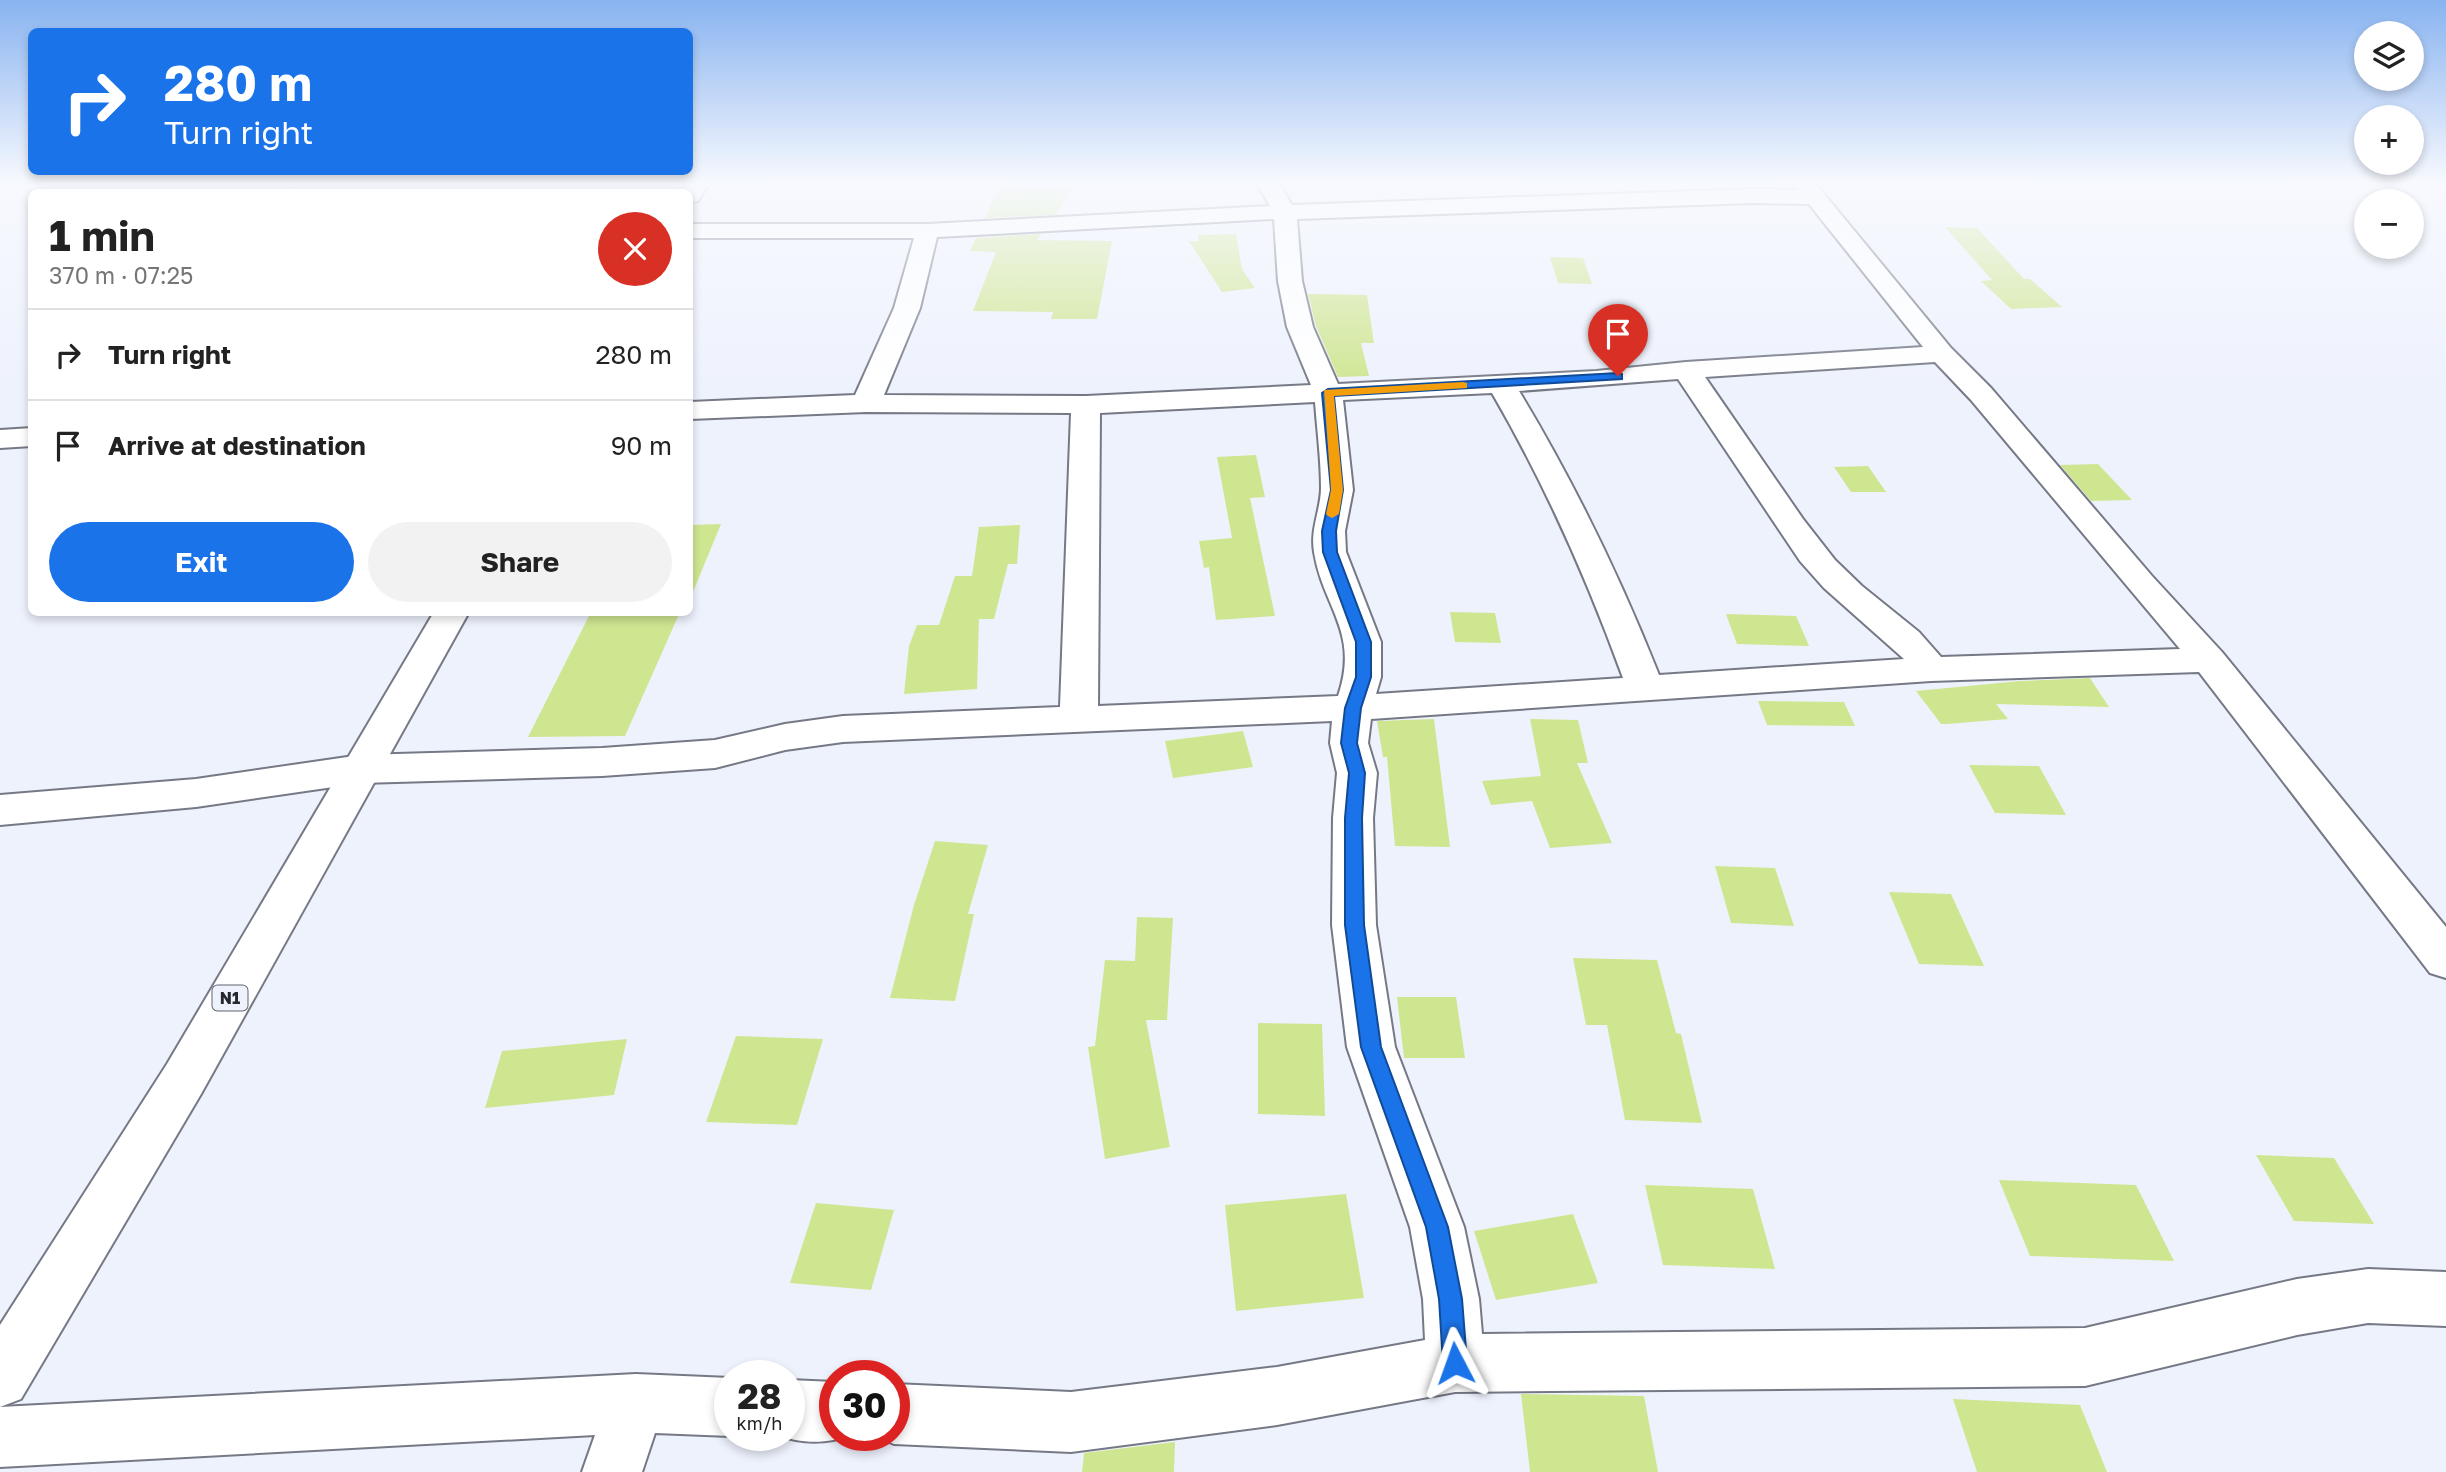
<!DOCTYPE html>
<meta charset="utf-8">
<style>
:root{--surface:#fff;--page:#f2f2f2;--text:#222;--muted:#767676;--line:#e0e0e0;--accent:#1a73e8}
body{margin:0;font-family:"Golos Text",sans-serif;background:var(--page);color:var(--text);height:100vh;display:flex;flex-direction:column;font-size:26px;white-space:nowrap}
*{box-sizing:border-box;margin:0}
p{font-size:23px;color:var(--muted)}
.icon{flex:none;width:38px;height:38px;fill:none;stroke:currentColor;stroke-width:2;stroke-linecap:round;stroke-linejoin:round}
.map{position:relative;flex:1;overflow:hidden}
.sheet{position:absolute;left:28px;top:189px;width:665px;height:427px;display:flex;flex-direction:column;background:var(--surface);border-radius:10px;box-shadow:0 4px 10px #0003}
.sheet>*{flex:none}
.guide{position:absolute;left:28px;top:28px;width:665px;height:147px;border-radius:10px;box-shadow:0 4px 10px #0003;background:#1a73e8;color:#fff;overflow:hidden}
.controls{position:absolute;left:2354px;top:21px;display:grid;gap:14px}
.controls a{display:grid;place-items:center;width:70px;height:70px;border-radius:50%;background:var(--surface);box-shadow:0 4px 10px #0003;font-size:35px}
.speed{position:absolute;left:714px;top:1360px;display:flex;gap:14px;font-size:35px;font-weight:700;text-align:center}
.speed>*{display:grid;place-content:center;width:91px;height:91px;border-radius:50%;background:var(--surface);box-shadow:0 4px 10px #0003;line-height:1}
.speed small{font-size:18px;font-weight:400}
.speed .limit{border:10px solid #d22;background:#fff;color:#111}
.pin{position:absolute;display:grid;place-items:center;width:60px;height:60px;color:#fff;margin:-72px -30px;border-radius:50% 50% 50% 0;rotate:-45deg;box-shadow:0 0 7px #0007}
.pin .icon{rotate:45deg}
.me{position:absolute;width:77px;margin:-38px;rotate:356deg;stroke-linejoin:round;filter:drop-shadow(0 0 5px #0008)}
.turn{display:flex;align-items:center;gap:24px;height:147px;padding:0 21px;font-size:32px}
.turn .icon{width:91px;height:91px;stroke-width:2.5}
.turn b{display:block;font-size:49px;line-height:60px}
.round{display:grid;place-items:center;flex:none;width:74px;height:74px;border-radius:37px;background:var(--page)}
.headline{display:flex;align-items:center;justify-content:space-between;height:119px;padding:0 21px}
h1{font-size:42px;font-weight:700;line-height:52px}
.action{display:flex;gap:14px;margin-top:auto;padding:14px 21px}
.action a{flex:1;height:80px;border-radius:42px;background:var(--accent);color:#fff;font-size:28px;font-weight:700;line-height:80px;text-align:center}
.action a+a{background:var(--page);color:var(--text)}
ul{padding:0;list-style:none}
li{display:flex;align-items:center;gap:21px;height:91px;padding:0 21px;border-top:2px solid var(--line)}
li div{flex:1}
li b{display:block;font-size:26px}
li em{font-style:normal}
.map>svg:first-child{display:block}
.building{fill:#cfe691}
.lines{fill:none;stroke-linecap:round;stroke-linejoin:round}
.minor-casing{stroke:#757985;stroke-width:4}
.major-casing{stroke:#757985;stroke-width:4}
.minor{fill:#fff;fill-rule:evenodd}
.major{fill:#fff;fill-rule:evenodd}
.route{fill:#1a73e8;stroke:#114b97;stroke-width:2}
.slow{fill:#f59e0b}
.labels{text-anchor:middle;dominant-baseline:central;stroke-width:7;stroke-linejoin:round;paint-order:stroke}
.shield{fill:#eef2fd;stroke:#62656b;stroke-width:2}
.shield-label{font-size:16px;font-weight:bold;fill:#26282d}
</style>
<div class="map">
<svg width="2446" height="1472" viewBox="0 0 2446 1472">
<rect width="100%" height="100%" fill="#eef2fd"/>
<path class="building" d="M1000,185L1073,190L1055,215L985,218Z
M1945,227L1977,228L2024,279H2030L2062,307L2011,309L1981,281L1992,280Z
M1041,234L1037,240L1112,241L1097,319H1051L1053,312L973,311L996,252L970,251L976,238Z
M1236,234L1242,269L1255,288L1222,292L1189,241H1199L1198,235Z
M1550,257L1583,258L1592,284L1558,283Z
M1308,294L1367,295L1374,343H1361L1369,376L1338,377L1316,326Z
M1256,455L1265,497L1250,498L1275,616L1216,620L1209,567L1204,568L1199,541L1232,538L1217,457Z
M2098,464L2132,500L2091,501L2060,465Z
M1868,466L1886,492H1851L1834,467Z
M721,524L690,599V525Z
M1020,525L1017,564H1008L994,619H979L977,689L904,694L909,646L917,625H939L955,576H972L979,527Z
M591,612H680L625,736L528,737Z
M1450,612L1495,613L1501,643L1455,642Z
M1726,614L1796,616L1809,646L1737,644Z
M2090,678L2109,707L1996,704L2008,719L1947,724H1941L1916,691L2020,681Z
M1758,701L1844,702L1855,726L1767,725Z
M1434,719L1450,847L1395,846L1387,757H1383L1377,721Z
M1530,719L1578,720L1588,763H1577L1612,843L1550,848L1532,801L1491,805L1482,781L1541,776Z
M1243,731L1253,767L1173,778L1165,741Z
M1969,765L2039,766L2066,815L1995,813Z
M935,841L988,845L968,914H974L955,1001L890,998L914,905Z
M1715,866L1775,868L1794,926L1731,923Z
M1889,892L1951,894L1984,966L1919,964Z
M1137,917L1173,918L1167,1020H1146L1170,1147L1105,1159L1088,1047L1095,1046L1105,960L1135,961Z
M1573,958L1657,960L1676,1033L1681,1034L1702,1123L1625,1120L1607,1025H1586Z
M1397,997H1456L1465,1058H1404Z
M1258,1023L1322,1024L1325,1116L1258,1114Z
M736,1036L823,1039L797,1125L706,1122Z
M627,1039L614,1095L485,1108L502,1051Z
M2256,1155L2334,1158L2374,1224L2294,1221Z
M1999,1180L2136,1185L2174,1261L2030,1256Z
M1645,1185L1753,1189L1775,1269L1663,1265Z
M1346,1194L1364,1298L1236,1311L1225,1205Z
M816,1203L894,1210L871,1290L790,1283Z
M1573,1214L1598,1283L1496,1300L1474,1231Z
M1521,1394L1644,1396L1658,1472H1530Z
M1953,1399L2080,1405L2107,1472H1977Z
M1175,1442L1174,1472H1082L1084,1453Z"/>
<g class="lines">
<g class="minor-casing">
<path id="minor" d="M292,183H317L307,192H282Z
M1257,183H1279L1292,205L1752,189L1798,190L1793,183H1815L1951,348L1991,388L2152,576L2222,652L2446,927V978L2430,973L2199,672L1931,681L1371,719L1368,743L1377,773L1373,818L1376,925L1395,1047L1464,1227L1479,1299L1482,1334L2085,1328L2297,1279L2368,1269L2446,1272V1326L2368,1323L2297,1335L2085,1386L1455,1392L1277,1425L1071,1452L894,1444L873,1435H894V1384L1071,1392L1277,1367L1425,1340L1423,1299L1410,1227L1347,1047L1332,925L1333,818L1337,773L1330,743L1332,721L843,742L785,750L715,768L602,776L361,783L196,807L0,825V795L196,779L361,755L602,748L715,740L785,724L843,716L1060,707L1071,413L866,412L690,419V402L855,395L894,308L914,238H690V224H927L1270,206ZM1752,203L1809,204L1923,347L1686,362L1596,371L1338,384L1313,327L1302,281L1297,219ZM1274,219L1278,281L1287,327L1311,385L1086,396L884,395L920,308L937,237ZM1935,362L1971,400L2180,649L1941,657L1919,632L1862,586L1835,560L1803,519L1705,377ZM1678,379L1800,561L1824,588L1904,659L1659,675C1620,577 1574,482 1519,391ZM1492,393C1545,484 1587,579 1623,678L1376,694L1381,677V642L1346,552L1345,531L1353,490L1343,400ZM1315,402C1317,430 1321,459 1321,488C1321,509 1310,529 1314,552C1323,608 1360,632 1338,696L1098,706L1100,413Z
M32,428V446L0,448V430Z
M636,1374L730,1378V1435H734L730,1436L655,1433L642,1472H582L595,1435L0,1467V1407Z
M789,1380L835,1382V1435H851C829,1444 800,1444 778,1435H789Z"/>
</g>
<g class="major-casing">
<path id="major" d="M687,183H709L698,201L690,203V192H681Z
M434,612H469L201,1094L21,1399L0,1407V1325L167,1064Z"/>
</g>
<use href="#minor" class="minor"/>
<use href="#major" class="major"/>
</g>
<linearGradient id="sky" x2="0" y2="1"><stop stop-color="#88b3f0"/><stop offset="0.47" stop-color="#f7f9fe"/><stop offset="1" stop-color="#f7f9fe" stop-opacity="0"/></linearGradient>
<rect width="2446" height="389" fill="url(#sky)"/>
<path class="route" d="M1618,373L1622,374V379L1334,396L1343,490L1336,531L1337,552L1371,642V677L1361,708L1357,743L1365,773L1362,818L1364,925L1381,1047L1448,1227L1462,1299L1467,1363L1464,1372L1455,1375L1447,1372L1443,1363L1439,1299L1426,1227L1361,1047L1345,925V818L1349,773L1341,743L1345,708L1356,677V642L1323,552L1322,531L1331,490L1322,393L1328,389Z"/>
<path class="slow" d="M1463,382L1467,383V388L1334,396L1343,490L1339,514L1332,518L1328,516L1326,514L1331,490L1324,390Z"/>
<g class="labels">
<rect class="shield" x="212.5" y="985.5" width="35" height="25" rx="5"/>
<g class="shield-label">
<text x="230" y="998">N1</text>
</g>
</g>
</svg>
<div class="controls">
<a><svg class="icon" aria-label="layers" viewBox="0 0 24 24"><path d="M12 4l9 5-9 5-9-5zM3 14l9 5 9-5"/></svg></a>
<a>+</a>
<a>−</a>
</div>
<div class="speed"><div>28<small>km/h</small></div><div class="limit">30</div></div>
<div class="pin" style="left:1618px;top:376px;background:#d93025"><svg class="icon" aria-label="arrive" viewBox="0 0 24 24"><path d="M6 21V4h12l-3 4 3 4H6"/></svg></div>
<svg class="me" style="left:1455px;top:1363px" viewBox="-20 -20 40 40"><path d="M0-17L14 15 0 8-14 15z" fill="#1a73e8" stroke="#fff" stroke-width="4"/></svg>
<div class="guide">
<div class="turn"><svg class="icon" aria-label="right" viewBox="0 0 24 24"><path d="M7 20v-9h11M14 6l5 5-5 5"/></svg><div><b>280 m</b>Turn right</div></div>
</div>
<section class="sheet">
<div class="headline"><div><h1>1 min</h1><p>370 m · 07:25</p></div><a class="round" style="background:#d93025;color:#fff"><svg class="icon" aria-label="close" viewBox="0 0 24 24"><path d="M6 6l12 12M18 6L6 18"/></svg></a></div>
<ul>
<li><svg class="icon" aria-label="right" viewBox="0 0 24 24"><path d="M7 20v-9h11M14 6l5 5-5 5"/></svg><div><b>Turn right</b></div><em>280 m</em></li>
<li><svg class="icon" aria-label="arrive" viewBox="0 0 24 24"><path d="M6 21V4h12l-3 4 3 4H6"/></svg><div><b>Arrive at destination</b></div><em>90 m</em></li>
</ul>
<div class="action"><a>Exit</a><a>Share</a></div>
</section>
</div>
